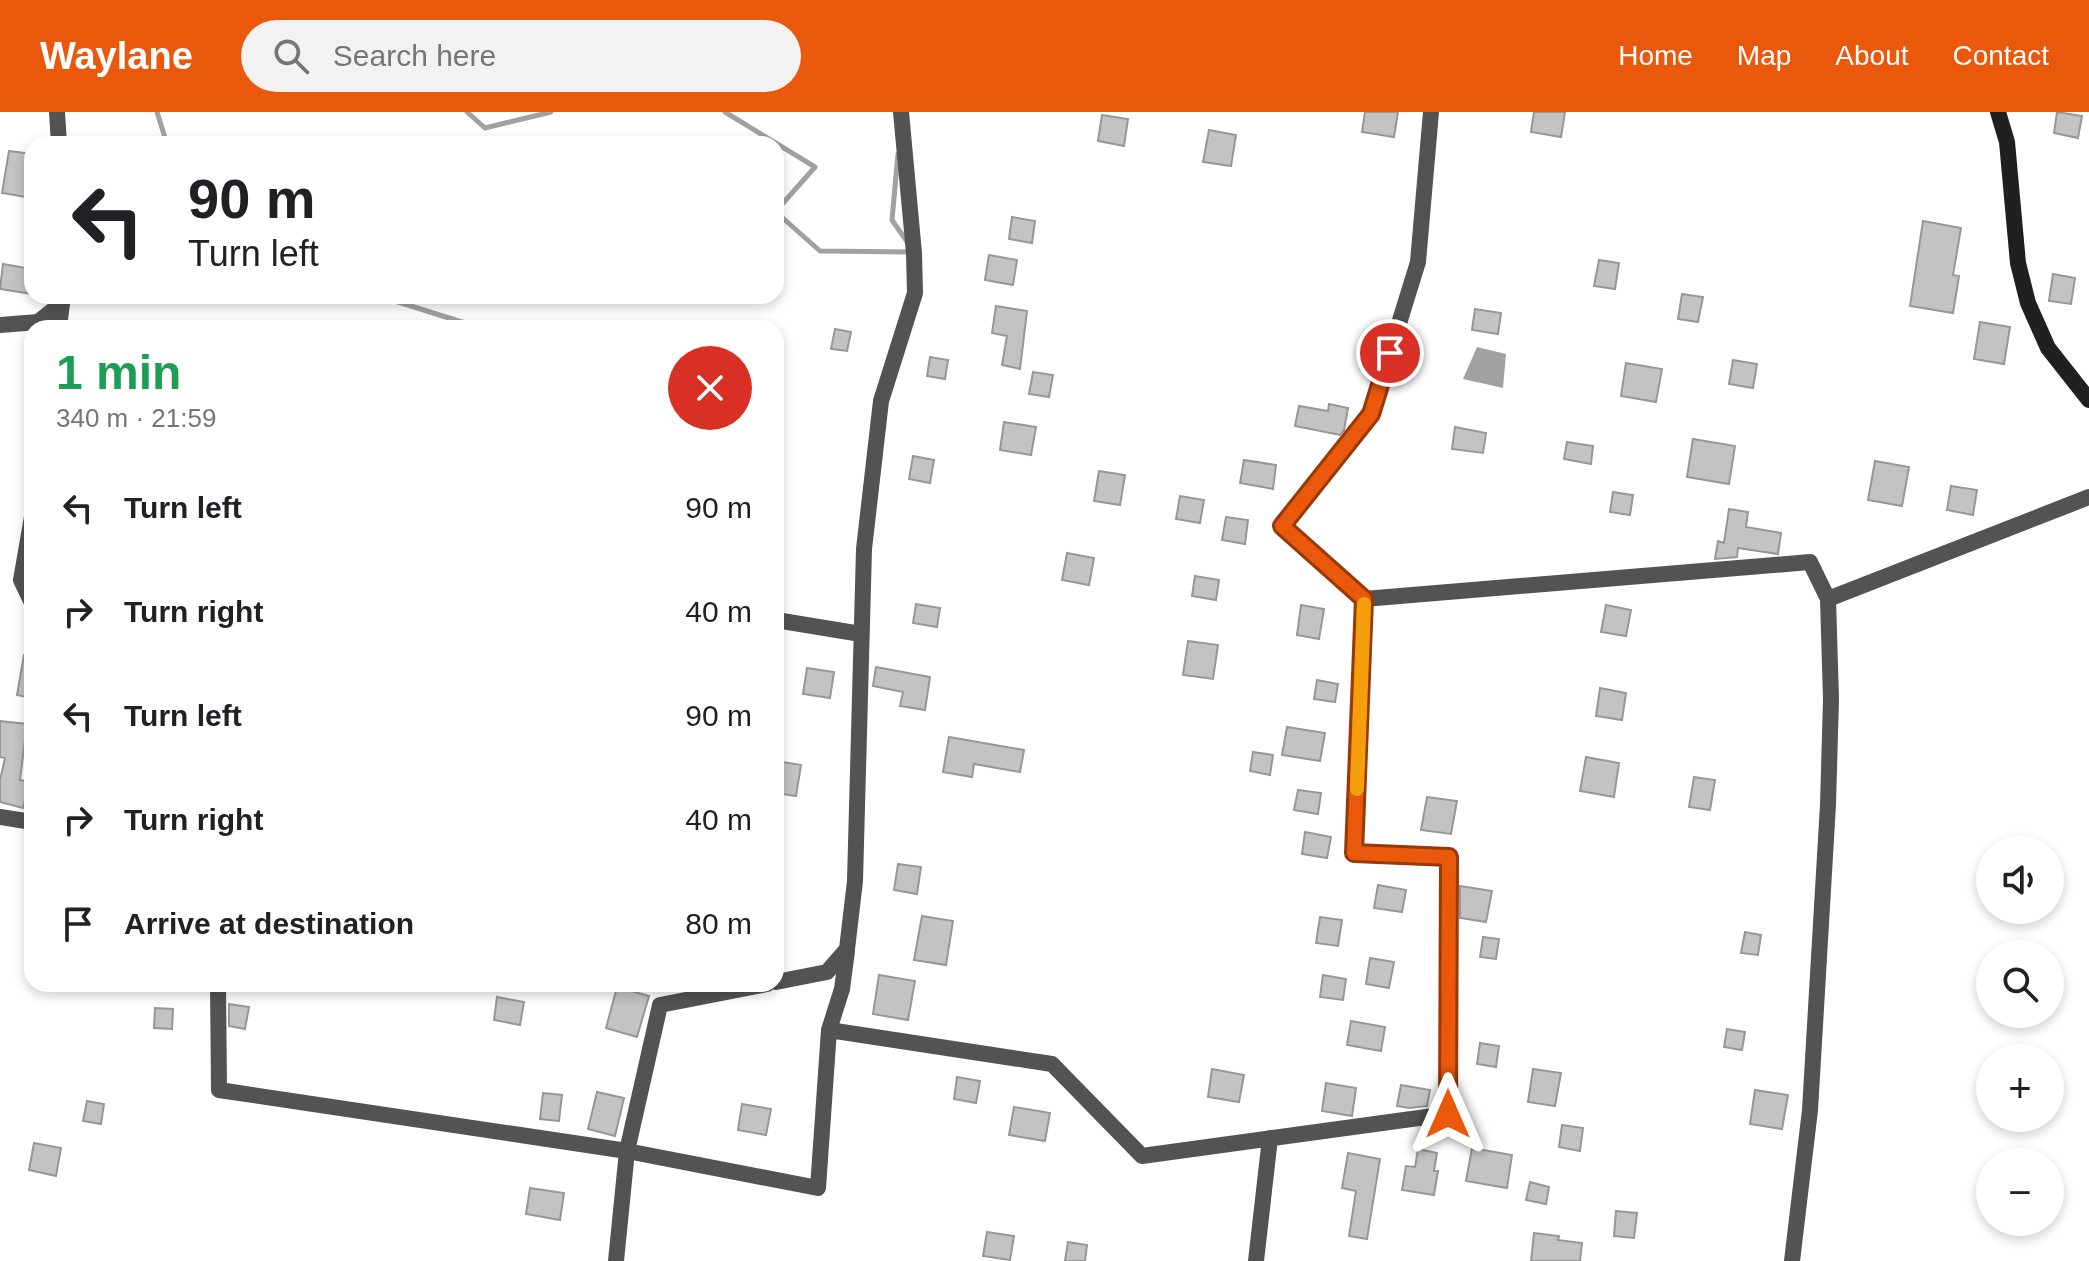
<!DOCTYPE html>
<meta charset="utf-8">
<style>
:root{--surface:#fff;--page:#f2f2f2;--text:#202124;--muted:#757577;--accent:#ea580c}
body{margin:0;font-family:Helvetica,sans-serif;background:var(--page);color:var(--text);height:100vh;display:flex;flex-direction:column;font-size:30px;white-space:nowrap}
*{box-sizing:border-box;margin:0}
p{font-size:26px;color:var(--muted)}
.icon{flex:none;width:44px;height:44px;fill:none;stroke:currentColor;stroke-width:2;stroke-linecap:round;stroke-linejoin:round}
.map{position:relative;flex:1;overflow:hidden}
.drawer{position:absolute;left:24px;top:208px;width:760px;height:672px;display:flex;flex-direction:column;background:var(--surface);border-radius:24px;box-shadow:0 4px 12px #0003}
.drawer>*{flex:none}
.hud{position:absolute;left:24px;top:24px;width:760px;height:168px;border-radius:24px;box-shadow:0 4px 12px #0003;background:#fff;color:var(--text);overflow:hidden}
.fabs{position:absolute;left:1976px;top:724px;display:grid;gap:16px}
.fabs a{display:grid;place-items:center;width:88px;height:88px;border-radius:50%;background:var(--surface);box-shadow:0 4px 12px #0003;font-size:40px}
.pin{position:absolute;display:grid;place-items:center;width:68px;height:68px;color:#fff;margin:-34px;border:4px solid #fff;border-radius:50%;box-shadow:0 2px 8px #0007}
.me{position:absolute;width:88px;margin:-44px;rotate:0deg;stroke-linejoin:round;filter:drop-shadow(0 0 6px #0008)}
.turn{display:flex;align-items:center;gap:28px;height:168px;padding:0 32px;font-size:36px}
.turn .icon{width:104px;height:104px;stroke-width:2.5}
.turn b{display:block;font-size:56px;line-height:68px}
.round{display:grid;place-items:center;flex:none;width:84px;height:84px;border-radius:42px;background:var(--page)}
.summary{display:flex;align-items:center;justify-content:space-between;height:136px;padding:0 32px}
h1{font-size:48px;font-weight:700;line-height:60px;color:#1e9e55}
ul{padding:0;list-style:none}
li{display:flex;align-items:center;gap:24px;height:104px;padding:0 32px}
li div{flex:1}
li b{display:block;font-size:30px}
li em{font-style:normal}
header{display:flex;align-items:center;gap:48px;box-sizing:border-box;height:112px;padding:0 40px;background:var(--accent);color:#fff}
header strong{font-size:38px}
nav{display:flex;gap:44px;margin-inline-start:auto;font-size:28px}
.search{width:560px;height:72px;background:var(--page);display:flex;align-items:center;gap:20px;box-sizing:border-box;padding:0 28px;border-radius:44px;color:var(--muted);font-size:30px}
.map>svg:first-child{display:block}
.water{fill:#a1a1a1}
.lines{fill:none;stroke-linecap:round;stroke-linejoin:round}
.stream{stroke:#a1a1a1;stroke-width:5}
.building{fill:#c3c3c3;stroke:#979797;stroke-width:2}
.minor{stroke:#535353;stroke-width:16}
.tertiary{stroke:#535353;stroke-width:16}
.secondary{stroke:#202020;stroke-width:16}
.route-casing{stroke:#983908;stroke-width:20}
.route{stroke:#ea580c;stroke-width:14}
.slow{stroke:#f59e0b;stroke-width:14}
</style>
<header>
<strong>Waylane</strong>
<div class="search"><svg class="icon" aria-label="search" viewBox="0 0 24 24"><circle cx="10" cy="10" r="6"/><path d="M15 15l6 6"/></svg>Search here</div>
<nav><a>Home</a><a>Map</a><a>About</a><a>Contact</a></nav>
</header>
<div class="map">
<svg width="2089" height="1149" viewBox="0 0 2089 1149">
<rect width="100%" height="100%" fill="#fff"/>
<path class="water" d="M1477,235L1506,242L1503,276L1463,267Z"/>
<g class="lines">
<path class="stream" d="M157,0L167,32
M467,0L485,16L551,0
M725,0L815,55L776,99
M898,42L892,108L908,131
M776,100L820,139L912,140
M379,184L481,216"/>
</g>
<path class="building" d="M1365,0H1398L1394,25L1362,20Z
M1534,0H1565L1561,25L1531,20Z
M2057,0L2082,4L2078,26L2054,21Z
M1102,3L1128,7L1124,34L1098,29Z
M1209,18L1236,23L1231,54L1203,50Z
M9,39L32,42V86L2,81Z
M1012,105L1035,109L1032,131L1009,127Z
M1923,109L1961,116L1953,163L1959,164L1953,201L1910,194Z
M989,143L1017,148L1013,173L985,168Z
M1599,148L1619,151L1615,177L1594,174Z
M3,152L32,157V182L0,177Z
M2053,162L2075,166L2071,192L2049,189Z
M1682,182L1703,185L1698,210L1678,207Z
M996,194L1027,199L1020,257L1002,253L1007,224L992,221Z
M1475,197L1501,201L1498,222L1472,218Z
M1980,210L2010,215L2004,252L1974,247Z
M835,217L851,220L847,239L831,237Z
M930,245L948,248L945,267L927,264Z
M1733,248L1757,252L1753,276L1729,272Z
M1626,251L1662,257L1656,290L1621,284Z
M1033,260L1053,263L1049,285L1029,282Z
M1329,292L1348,296L1344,318L1340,323L1295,314L1299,294L1328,299Z
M1004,310L1036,315L1031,343L1000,338Z
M1455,315L1486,321L1483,341L1452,337Z
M1693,327L1735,334L1729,372L1687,365Z
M1567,330L1593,334L1591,352L1564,347Z
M913,344L934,348L930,371L909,367Z
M1244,348L1276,353L1273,377L1240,371Z
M1875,349L1909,355L1902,394L1868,388Z
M1099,359L1125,363L1120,393L1094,389Z
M1951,374L1977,378L1973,403L1947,398Z
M1613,380L1633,383L1630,403L1610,400Z
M1180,384L1204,388L1200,411L1176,407Z
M1729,397L1748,400L1746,415L1781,421L1778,442L1738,436L1737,445L1715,447L1718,429L1724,431Z
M1226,405L1248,408L1245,432L1222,428Z
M1067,441L1094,446L1089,473L1062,468Z
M1195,464L1219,468L1216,488L1192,484Z
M916,492L940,496L937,515L913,511Z
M1301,493L1324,497L1319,527L1297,523Z
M1606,493L1631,498L1626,524L1601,520Z
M1188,529L1218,533L1213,567L1183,563Z
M24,543H32V586L17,583Z
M876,555L930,565L925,598L900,594L903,580L873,574Z
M807,556L834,560L830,586L803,582Z
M1317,568L1338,572L1335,590L1314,587Z
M1600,576L1626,581L1622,608L1596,604Z
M0,609L27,612L20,668L30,670L23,696L0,690V668L5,646L0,645Z
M1287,615L1325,621L1320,649L1282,643Z
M949,625L1024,638L1020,660L974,652L972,665L943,660Z
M1253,640L1273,643L1270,663L1250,659Z
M1586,645L1619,651L1614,685L1580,679Z
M776,649L801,653L796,684L776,681Z
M1694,665L1715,668L1710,698L1689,695Z
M1298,678L1321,681L1318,702L1294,698Z
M1427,685L1457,689L1451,722L1421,718Z
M1305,720L1331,725L1327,746L1302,742Z
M898,752L921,755L917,782L894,778Z
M1378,773L1406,778L1402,800L1374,796Z
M1460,774L1492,779L1486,810L1460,806Z
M922,804L953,809L946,853L914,848Z
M1320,805L1342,808L1338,834L1316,831Z
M1745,820L1761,823L1758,843L1741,841Z
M1483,825L1499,827L1496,847L1480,845Z
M1370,846L1394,850L1389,876L1366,872Z
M879,863L915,869L908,908L873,902Z
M1323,863L1346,867L1343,888L1320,885Z
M617,875L649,884L637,925L606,916Z
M497,885L524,890L520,913L494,908Z
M229,892L249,895L245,917L229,914Z
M155,896L173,897L172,917L154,916Z
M1351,909L1385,915L1381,939L1347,933Z
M1727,917L1745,920L1742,938L1724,935Z
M1480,931L1499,934L1496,955L1477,952Z
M1212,957L1244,963L1239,990L1208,985Z
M1533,957L1561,961L1555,994L1528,990Z
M957,965L980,969L976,991L954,987Z
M1326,971L1356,976L1352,1004L1322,999Z
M1401,973L1430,978L1427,994L1409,996L1397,994Z
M1755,978L1788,983L1782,1017L1750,1012Z
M597,980L624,986L615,1024L588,1017Z
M543,981L562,983L559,1009L540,1007Z
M87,989L104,992L101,1012L83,1009Z
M742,992L771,997L766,1023L738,1018Z
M1014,995L1050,1001L1045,1029L1009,1023Z
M1562,1013L1583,1016L1580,1039L1559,1035Z
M34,1031L61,1036L56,1064L29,1058Z
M1472,1036L1512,1043L1507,1076L1466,1069Z
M1418,1037L1437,1041L1434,1059H1438L1434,1083L1402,1078L1406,1054L1415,1055Z
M1348,1041L1380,1047L1367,1127L1349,1124L1356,1079L1342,1076Z
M1530,1070L1549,1075L1546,1092L1526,1088Z
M530,1076L564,1081L560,1108L526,1102Z
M1616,1099L1637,1101L1634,1126L1614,1124Z
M987,1120L1014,1124L1010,1148L983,1144Z
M1534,1121L1559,1124L1558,1128L1582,1131L1580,1149H1531Z
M1068,1130L1087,1133L1085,1149H1065Z"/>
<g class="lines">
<path class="minor" d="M1431,0L1418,150L1371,302L1282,414L1364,487L1810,450L1828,487L1831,587L1828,693L1810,998L1792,1149
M59,216L62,191
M32,405L21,468L32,491
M1828,487L2089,385
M776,508L861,522
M0,705L32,710
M776,870L827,860L847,837L855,769L864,437L881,289L915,181L914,141L901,0
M218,872L219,978L627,1039L818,1076L829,918L1052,952L1142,1044L1448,1002L1449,745L1354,741L1364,487
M829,918L842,877L847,839
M616,1149L627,1039L660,893L767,872
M1256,1149L1270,1026"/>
<path class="tertiary" d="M57,0L59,32
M0,213L38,210L62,191V184"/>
<path class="secondary" d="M1998,0L2007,30L2018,151L2028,191L2048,236L2089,288"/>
</g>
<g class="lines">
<g class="route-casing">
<path id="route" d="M1390,241L1371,302L1282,414L1364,487L1354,741L1449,745L1448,1002"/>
</g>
<use href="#route" class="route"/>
<path class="slow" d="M1357,677L1364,492"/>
</g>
</svg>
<div class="fabs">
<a><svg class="icon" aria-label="sound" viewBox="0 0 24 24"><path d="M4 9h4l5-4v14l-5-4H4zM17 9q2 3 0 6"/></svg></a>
<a><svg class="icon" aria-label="search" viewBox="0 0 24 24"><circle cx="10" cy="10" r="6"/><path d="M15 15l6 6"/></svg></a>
<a>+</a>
<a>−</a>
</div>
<div class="pin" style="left:1390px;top:241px;background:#d93025"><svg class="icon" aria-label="arrive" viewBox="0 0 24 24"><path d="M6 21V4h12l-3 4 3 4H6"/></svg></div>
<svg class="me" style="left:1448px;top:1002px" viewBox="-20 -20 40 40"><path d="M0-17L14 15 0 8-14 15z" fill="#ea580c" stroke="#fff" stroke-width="4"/></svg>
<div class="hud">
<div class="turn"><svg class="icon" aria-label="left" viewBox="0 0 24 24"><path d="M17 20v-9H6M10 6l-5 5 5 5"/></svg><div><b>90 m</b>Turn left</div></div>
</div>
<section class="drawer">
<div class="summary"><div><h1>1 min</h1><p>340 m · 21:59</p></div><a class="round" style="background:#d93025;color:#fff"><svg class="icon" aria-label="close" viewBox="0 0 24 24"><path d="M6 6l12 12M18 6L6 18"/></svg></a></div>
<ul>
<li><svg class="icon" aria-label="left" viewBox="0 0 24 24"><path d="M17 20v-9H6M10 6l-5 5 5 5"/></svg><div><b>Turn left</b></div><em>90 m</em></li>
<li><svg class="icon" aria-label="right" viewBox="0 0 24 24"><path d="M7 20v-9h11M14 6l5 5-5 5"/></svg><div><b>Turn right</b></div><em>40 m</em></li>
<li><svg class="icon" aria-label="left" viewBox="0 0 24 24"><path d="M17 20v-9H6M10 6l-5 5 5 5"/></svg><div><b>Turn left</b></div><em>90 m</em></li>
<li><svg class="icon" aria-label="right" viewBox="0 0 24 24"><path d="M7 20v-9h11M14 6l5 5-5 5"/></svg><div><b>Turn right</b></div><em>40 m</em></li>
<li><svg class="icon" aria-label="arrive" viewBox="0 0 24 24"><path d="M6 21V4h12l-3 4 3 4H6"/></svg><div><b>Arrive at destination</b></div><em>80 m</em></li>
</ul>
</section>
</div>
